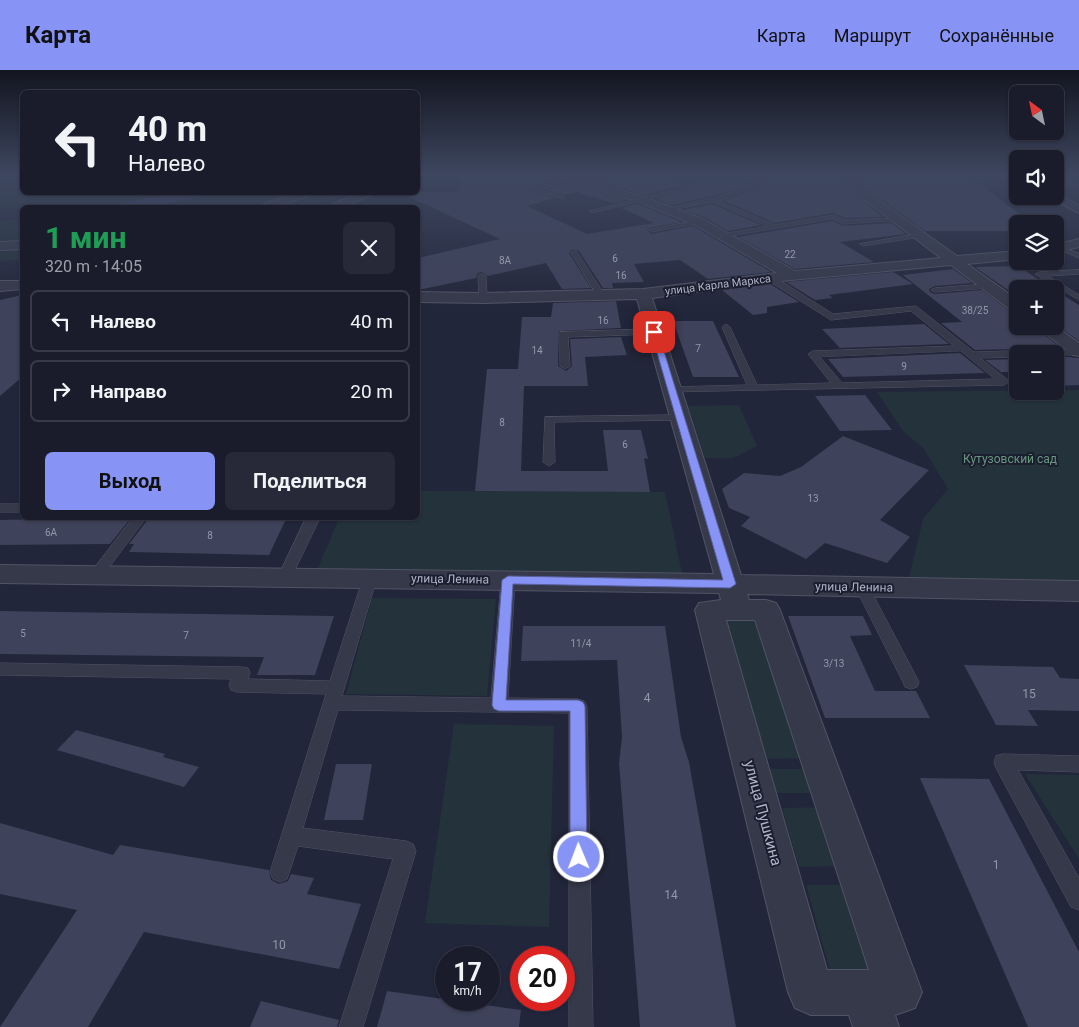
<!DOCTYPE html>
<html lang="ru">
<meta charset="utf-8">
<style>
:root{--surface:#1a1c2c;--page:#272938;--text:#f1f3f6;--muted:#9fa1a9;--line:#383a48;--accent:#8794f5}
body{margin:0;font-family:Roboto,sans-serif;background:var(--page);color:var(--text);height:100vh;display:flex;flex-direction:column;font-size:19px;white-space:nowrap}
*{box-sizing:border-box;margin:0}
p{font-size:16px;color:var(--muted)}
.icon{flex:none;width:28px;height:28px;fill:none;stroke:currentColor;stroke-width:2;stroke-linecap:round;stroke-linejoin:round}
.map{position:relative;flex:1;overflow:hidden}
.sheet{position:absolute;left:20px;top:135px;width:400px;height:315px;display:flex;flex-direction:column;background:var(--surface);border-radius:8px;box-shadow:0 1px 4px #0004,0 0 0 1px var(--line)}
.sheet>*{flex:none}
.guide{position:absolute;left:20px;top:20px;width:400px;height:105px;border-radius:8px;box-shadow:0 1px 4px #0004,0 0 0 1px var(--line);background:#1a1c2c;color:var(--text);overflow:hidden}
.needle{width:32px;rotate:327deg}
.tools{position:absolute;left:1009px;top:15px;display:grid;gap:10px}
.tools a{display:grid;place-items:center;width:55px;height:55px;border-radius:8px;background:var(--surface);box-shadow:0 1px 4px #0004,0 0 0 1px var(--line);font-size:25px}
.speed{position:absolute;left:435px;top:876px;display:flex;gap:10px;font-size:25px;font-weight:700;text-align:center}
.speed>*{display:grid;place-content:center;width:65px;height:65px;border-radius:50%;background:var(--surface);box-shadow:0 1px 4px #0004,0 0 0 1px var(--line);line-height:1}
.speed small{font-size:12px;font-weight:400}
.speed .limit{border:8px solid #d22;background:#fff;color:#111}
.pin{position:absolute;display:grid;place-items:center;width:42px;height:42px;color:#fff;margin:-21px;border-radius:10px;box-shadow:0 2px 8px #0006}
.me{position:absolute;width:55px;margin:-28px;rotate:359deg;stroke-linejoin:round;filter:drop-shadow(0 0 4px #0008)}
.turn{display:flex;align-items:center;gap:18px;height:105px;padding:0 25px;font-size:22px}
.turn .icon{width:65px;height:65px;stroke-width:2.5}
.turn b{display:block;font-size:35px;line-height:42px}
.round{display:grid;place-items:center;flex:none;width:52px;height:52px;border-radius:8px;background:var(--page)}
.summary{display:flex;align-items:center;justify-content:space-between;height:85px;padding:0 25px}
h1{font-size:30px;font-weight:700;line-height:38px;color:#1e9e55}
.button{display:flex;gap:10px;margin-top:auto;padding:10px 25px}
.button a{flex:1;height:58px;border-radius:8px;background:var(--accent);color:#111;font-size:20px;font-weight:700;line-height:58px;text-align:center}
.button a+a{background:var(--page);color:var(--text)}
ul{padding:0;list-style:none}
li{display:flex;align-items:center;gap:15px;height:62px;margin:0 10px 8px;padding:0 15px;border:2px solid var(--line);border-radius:8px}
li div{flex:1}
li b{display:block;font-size:19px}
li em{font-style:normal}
header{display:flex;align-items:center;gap:30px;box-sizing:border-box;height:70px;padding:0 25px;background:var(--accent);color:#111}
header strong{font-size:24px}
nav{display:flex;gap:28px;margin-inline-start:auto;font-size:18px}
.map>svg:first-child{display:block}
.green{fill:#24323b}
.water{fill:#363d61}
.building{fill:#3e425a}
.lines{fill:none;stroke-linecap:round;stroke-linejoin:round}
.lane-casing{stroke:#515465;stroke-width:1}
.street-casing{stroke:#515465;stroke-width:2}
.lane{fill:#36394a;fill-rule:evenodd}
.street{fill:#36394a;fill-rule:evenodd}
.route{fill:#8794f5;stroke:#58609f}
.labels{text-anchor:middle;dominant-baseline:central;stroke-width:4;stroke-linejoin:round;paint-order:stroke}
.number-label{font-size:10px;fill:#9498ab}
.far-street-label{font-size:11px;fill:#b1b4c6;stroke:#1b1e2f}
.park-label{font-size:12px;fill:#69977f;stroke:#1b1e2f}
.street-label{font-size:12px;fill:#b1b4c6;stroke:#1b1e2f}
.near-number-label{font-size:12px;fill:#9498ab}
.near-street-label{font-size:15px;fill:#b1b4c6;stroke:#1b1e2f}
</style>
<header>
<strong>Карта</strong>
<nav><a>Карта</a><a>Маршрут</a><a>Сохранённые</a></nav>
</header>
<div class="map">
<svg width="1079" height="957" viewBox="0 0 1079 957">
<rect width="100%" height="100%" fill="#22263a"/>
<path class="green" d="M0,104H22V122L180,123L118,134L0,140Z
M218,123H350L302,137L153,138Z
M22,150V190L0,191V151Z
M1079,320V510L909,508L923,449L948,419L924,379L903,361L877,322Z
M739,335L757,376L733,388H705L688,336Z
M418,421L665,422L683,508L316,503L339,448H418Z
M372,528L496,529L487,626L346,624Z
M759,543L808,688L759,689L718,544Z
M454,654L554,656L549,857L425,853Z
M764,699H811L819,723H770Z
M1025,704L1079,705V789Z
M823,737L843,796L799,797L782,738Z
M806,815H851L882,911H833Z"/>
<path class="water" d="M180,122L218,123L153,137H54L118,134Z"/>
<path class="building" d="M462,104H545L558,109L529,118L528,121L554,128L527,136L587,164L654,153L621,138L638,134L682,152L649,158L647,160L651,164L693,156L771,202L708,209L680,190L634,194L644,212L612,213L613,218H603L579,181L571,180L569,183L591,218L562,219L546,193L488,206L481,202L477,204L476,208L418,220V188L500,169L399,122H460Z
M573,104H676L677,112L687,114L645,125Z
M734,104H828L883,147L845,148L833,143L775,153L724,131L766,115L764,110Z
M846,104H967L1018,143V161H925Z
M723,110L748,114L716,125L672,135L656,129Z
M569,113L626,130L612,133L577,122L564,125L546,120Z
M712,134L761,155L728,161L704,147L683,140Z
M832,151L844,156L891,153L906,164L840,172L874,192L795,199L738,167Z
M1018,196L1053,219H1018V227L975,197Z
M953,199L972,213L935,216L929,219L930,222L935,224L982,220L1011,242L1018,245V256H1034L1061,278L975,280L941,253L962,252L903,205Z
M893,202L913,214L829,225L833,228L815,230L786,212Z
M770,214L799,232L767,237V243L753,245L722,220Z
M1055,220L1079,235V271L1055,254Z
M22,225V307L0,326V230Z
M616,231L621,258L559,261L558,296L566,301L572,296L570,269L621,267L627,285L585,287L588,316H524L521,401H608L603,360H641L648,389L644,388L650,422L475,421L487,299H518L522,247H551L553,233Z
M673,251H713L739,307H693Z
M924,254L949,274L840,278L822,259Z
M960,283L985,303L843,307L828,289Z
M1055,286L1079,288V315L1055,316Z
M1018,289V302H1001L985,290Z
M865,325L892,360L840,361L815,326Z
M843,366L929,400L880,450L910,467L887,493L825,473L806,489L741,456L750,447L729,438L722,419L744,403L780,406L801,397Z
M153,448H246L286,449L269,485L129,482L134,474H129L148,449Z
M46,449H130L110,474L0,475V450Z
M0,541L61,542L334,546L315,605H257L264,587L0,584Z
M788,546H863L872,565L850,566L875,621H916L930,648H825Z
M523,556H665L681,667L689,692L736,957H640L619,693L622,667L617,590L521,591Z
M964,595L1053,597L1060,608L1079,609V641L1028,640L1038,656L996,655Z
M76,660L165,684L163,687L199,697L184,717L57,680Z
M336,694H372L363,750H324Z
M920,708L989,709L1079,882V957H1028Z
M0,753L113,785L120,775L269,800L271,810L279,814L288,811L291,804L314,808L307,824L361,834L339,899L144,862L88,957H0L77,840L0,824Z
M387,921L521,940L519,957H377Z
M261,931L339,950L337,957H250Z"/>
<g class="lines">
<g class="lane-casing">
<path id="lane" d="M723,104L764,112V114L719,131L775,155L833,145L845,150L897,148L900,150L844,154L832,149L724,167L722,164L768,156L712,132L667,141L664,139L717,127L755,113L723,108L683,121L592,143L589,141L679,119Z
M569,108L574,109L539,120L564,127V129L530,120Z
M1057,110L1079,115V119L1055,113Z
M699,150L701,153L652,162L649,160Z
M918,164L920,167L863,176L860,174Z
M1058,177L1079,183V188L1058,179Z
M571,182H577L605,225L604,227H598Z
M1079,200V204L1048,206L1079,225V230L1035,204L1039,202Z
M482,204L486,206L487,228L483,230L479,228L478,206Z
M767,206H773L833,244L916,236L974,282L1079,279V285L1018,284V287L980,288L1008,310L1009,312L1004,315L667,322L666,320L671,317L747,315L722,257L726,254L730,257L757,315L831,313L808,284L813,281L954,276L911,241L831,250L767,210ZM961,281L995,309L842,313L820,287Z
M986,214H989V218L935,222L931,220L935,218Z
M654,259L657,260V264L568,267L570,296L565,299L560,296V262Z
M680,345L685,348L684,350L554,352L555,392L549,396L543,392L545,347Z
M0,434H22V442H0Z
M133,448H146L101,508H91L89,505L91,502Z
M306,448H320L290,510H280L278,507Z
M370,503L377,508L342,626L491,628L501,510L508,505L515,510L508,628L578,629L584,631L587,636L593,957H569V643L338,640L303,758L406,771L413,774L416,781L363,957H339L393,789L298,776L287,809L280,812L273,809L270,802L326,624L237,622L231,620L229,615L231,609L0,605V593L242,597L248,598L250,603L248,609L330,611L363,508Z
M862,512L869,517L919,612L917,617L911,619L905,617L903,612L855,517Z
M1003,684L1079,686V702L1018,700L1079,808V840L1071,837L996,698L994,692L996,686Z"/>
</g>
<g class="street-casing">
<path id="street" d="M547,104H565L647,128L703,149L795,201L941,188L830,104H842L957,186L1018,181V189L967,194L1018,230V243L1012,241L951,195L770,212L652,228L741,505L1079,511V531L747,524L749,530H766L776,533L780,540L922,922L915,938L895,945L899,957H853L849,945H811L795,938L788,922L695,540L699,533L721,530L719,523L0,513V495L714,504L637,229L483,233L418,232V222L483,223L643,219L777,203L695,155L639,132ZM726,550H755L869,900H827Z
M1006,104H1018V112Z
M301,122H320L272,138H251Z
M361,122H378L342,138H324Z
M1055,123L1079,135V143L1047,126H1055Z
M1079,169V177L1055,183V175Z
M22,171V179L0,180V172Z
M0,211H22V219L0,221Z
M1036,256H1055L1079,273V286L1073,285Z"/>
</g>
<use href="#lane" class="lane"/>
<use href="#street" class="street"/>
</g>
<linearGradient id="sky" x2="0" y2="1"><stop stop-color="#131520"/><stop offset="0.44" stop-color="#3e4760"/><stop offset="1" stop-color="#3e4760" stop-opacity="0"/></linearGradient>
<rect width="1079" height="238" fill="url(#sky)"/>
<path class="route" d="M654,260L658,262L736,514L730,518L513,514L506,630H578L583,632L585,636L587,787L585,793L579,795L573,793L570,787V641H499L494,639L492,635L502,510L508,506L723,510L651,262Z"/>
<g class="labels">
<g class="number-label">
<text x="790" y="184">22</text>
<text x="615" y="188">6</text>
<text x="505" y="190">8А</text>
<text x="621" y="205">16</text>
<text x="975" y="240">38/25</text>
<text x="603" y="250">16</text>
<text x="698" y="278">7</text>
<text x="537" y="280">14</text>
<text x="904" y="296">9</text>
<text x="502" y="352">8</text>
<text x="625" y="374">6</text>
<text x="813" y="428">13</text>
<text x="51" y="462">6А</text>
<text x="210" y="465">8</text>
<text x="23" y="563">5</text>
<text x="186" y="565">7</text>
<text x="581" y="573">11/4</text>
<text x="834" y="593">3/13</text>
</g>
<g class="far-street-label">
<text transform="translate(718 215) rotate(-7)">улица Карла Маркса</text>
</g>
<g class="park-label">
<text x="1010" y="389">Кутузовский сад</text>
</g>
<g class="street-label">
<text transform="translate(450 509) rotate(1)">улица Ленина</text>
<text transform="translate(854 517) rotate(1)">улица Ленина</text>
</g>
<g class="near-number-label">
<text x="1029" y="624">15</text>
<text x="647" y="628">4</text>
<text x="996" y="795">1</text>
<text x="671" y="825">14</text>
<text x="279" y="875">10</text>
</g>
<g class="near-street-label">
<text transform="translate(763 743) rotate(75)">улица Пушкина</text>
</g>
</g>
</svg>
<div class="tools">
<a><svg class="needle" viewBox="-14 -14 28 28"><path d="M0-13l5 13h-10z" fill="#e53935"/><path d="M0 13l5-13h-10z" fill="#9fa1a9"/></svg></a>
<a><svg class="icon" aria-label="sound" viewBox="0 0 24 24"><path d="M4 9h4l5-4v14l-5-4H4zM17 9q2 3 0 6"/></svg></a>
<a><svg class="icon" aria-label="layers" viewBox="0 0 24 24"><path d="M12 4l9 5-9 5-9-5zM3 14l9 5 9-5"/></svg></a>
<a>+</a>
<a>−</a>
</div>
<div class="speed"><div>17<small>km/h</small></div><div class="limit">20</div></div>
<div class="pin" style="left:654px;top:262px;background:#d93025"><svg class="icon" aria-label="arrive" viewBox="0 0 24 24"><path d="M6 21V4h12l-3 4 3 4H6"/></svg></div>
<svg class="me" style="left:579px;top:787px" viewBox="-20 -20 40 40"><circle r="17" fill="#8794f5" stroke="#fff" stroke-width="3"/><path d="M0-11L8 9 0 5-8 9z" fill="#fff"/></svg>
<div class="guide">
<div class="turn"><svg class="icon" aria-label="left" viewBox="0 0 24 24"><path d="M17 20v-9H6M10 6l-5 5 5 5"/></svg><div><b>40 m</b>Налево</div></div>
</div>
<section class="sheet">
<div class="summary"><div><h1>1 мин</h1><p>320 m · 14:05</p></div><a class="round"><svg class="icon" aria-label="close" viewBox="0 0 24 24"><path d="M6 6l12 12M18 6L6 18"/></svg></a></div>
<ul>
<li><svg class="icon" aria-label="left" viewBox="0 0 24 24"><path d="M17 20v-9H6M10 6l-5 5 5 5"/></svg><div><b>Налево</b></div><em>40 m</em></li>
<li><svg class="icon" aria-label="right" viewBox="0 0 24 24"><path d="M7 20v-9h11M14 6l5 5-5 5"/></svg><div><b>Направо</b></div><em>20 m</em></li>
</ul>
<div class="button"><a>Выход</a><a>Поделиться</a></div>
</section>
</div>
